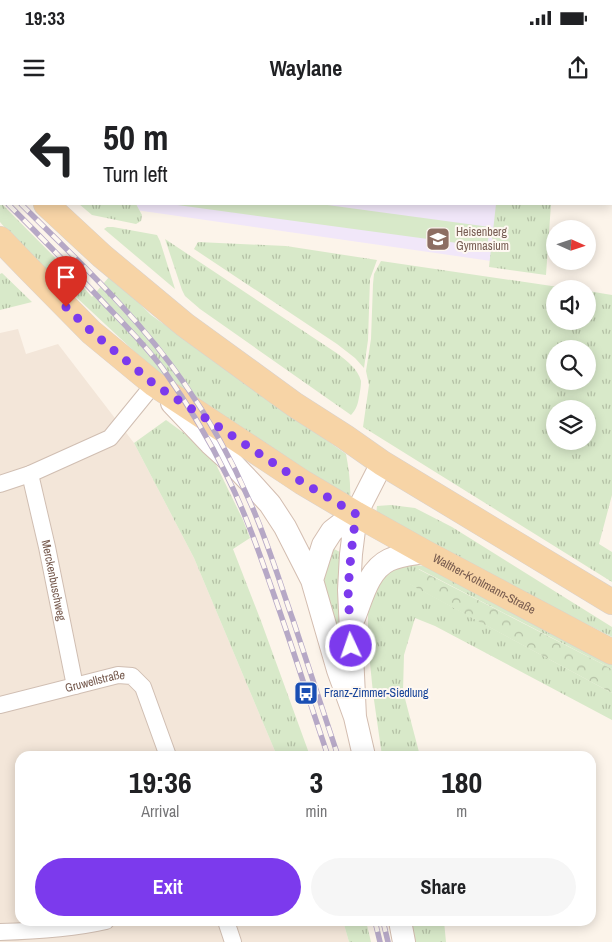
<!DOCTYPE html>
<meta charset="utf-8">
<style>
:root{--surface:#fff;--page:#f6f6f6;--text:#202124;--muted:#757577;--accent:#7c3aed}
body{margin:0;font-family:"Archivo Narrow",sans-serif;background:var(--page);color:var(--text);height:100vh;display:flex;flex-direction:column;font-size:19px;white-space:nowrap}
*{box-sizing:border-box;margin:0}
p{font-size:16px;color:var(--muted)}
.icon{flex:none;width:28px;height:28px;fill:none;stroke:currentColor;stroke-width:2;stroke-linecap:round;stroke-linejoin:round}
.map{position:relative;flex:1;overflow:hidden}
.drawer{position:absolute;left:15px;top:651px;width:581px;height:175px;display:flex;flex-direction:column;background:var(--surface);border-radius:15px;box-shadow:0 2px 12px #0003}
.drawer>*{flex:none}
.guide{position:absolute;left:0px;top:0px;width:612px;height:105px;box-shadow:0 2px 12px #0003;background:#fff;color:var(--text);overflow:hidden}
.needle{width:32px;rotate:93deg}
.controls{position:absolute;left:546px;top:120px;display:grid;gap:10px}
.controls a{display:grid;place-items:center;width:50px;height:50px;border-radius:50%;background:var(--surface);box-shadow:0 2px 12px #0003;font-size:25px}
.pin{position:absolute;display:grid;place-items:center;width:42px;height:42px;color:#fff;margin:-51px -21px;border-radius:50% 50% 50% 0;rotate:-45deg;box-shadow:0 0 5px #0007}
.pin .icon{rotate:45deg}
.me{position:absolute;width:55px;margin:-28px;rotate:357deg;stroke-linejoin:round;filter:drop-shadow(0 0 4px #0008)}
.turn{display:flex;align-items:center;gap:18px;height:105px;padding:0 20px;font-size:22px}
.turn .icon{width:65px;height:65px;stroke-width:2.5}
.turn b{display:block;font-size:35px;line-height:42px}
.eta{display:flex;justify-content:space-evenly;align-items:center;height:85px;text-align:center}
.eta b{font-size:30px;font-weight:700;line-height:35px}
.button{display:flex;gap:10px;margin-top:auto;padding:10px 20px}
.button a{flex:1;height:58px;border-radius:30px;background:var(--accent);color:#fff;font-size:20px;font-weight:700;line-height:58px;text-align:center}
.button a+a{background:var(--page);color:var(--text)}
.status{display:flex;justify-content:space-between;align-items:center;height:35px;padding:0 25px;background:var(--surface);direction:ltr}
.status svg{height:14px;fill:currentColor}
header{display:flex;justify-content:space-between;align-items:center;height:65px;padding:0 20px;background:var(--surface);font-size:22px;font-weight:700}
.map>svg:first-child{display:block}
.residential{fill:#f3e6d9}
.education{fill:#f1e7f9}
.grass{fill:url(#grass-tufts);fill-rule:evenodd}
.forest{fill:url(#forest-crowns)}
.garden{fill:#d8e9c9}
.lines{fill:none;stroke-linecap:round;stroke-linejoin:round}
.street-casing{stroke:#d0beb2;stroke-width:18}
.secondary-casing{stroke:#d3bdb0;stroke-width:24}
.primary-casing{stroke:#d9d1cd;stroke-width:26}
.street{stroke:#fff;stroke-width:16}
.secondary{stroke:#fff;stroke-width:22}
.primary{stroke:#f7d4a6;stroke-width:25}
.rail-casing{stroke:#b6a8c6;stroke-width:5.5}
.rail{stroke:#fef8f1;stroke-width:4;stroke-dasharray:11;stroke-linecap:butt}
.route{stroke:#7c3aed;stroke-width:9;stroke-dasharray:0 16.2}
.labels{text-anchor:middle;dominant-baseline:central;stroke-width:4;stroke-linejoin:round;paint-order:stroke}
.education-label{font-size:12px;fill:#785e54;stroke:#fef8f1;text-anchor:start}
.street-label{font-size:12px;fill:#765a4e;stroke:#fef8f1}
.transit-label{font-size:12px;fill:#164399;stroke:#fef8f1;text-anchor:start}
</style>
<div class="status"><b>19:33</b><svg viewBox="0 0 49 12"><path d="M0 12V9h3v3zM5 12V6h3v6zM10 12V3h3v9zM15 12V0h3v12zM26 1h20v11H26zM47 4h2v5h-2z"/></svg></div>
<header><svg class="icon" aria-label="menu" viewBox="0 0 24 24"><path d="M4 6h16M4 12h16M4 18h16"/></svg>Waylane<svg class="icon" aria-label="share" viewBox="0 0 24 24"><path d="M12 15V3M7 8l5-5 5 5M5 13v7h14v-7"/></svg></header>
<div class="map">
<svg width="612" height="842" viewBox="0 0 612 842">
<defs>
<pattern id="grass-tufts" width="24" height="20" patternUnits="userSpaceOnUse" patternTransform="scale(1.25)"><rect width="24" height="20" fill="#d8e9c9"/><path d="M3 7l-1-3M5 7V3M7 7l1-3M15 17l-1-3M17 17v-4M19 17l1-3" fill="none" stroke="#b4c0a5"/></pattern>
<pattern id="forest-crowns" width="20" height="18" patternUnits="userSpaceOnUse" patternTransform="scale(1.25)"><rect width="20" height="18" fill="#d8e9c9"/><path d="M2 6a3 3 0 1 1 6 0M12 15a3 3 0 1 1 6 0" fill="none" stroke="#b4c0a5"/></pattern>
</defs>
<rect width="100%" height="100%" fill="#fcf4ea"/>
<path class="residential" d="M18,229L26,254L58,244L134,343L194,458L277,656H20V821H343L349,842H0V233Z"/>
<path class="education" d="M38,0H552V1H39Z
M124,104H544L540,168L129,109Z"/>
<path class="grass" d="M0,102L78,181L92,197L109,177L133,197L151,215L346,354C349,370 351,385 350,401L184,293L150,266L17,142L0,122Z
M79,104H136L142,115L141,121L136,124L92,115Z
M496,104H551L546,175L489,167Z
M107,127H113L157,135L160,141L175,189L104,129Z
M165,139L338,254C347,261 358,269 361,281C361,286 360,292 359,297C358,304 356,310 351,315L200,209L185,196L182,190Z
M198,142L286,146L377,160L370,179L368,240L364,268L355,258L337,244L194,149Z
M381,161L572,189H555V221H588V191L612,195V395L599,444L612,452V482L363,327L369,285L366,271L371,239L373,184L374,174ZM555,249H588V281H555ZM555,309H588V341H555Z
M2,173L32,202L0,210V174Z
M166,320L210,352L243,420L250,438L233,449L261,521L310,656H277L194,458L134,343Z
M391,405L415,408L452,427L612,527V537L376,417L377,406Z
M330,447L342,453L338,501L339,536L321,486Z
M407,464L424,466L612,563V569L419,469L410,484L612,593V620L435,526L415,518L404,555L403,591L420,656H382L373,593L368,543V512L379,481L392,471Z
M343,821H366L371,842H349Z
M410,821H444L446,842H414Z"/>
<path class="forest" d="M418,469L612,569V593L409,484Z"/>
<path class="garden" d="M170,104H320L490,127L487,147Z"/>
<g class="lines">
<g class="street-casing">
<g id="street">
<path id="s1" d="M30,374L47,447L75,586"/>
<path d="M0,384L30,374L110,338L154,284"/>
<path id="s2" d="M0,605L118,575L132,576L143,587L168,656"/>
<path d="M226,821L233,842"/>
<path d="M0,832C36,831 71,829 106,821"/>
</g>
</g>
<g class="secondary-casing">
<path id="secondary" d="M172,303L210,343L231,362L252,384L270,404L285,427L312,480L338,570L355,617
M356,414L351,454L349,490L355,617L364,656
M312,480L323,445L332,431L345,421L356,414L382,363
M354,518C362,498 368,470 389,460C399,455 413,454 424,452
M400,821L404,842"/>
</g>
<g class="primary-casing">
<g id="primary">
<path d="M0,58L1,59"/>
<path d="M46,104L102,156L185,225L295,305L345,337L382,363L612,502"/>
<path id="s3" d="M0,139L28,168L91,232L154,284L302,382L356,414L424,452L612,552"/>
</g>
</g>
<use href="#street" class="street"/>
<use href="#secondary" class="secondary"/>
<use href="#primary" class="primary"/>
<g class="rail-casing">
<path id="rail" d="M0,83L1,84
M0,96L1,97
M8,104C41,137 73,170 105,204C125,225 146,246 163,269C187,303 209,339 227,376C246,414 260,455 274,495C293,549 310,603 328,656
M21,104C78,161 138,216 184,283C210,320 232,360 250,402C267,440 279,480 293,520C308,565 323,611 338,656
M375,821L380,842
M383,821L388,842"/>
</g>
<use href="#rail" class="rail"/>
</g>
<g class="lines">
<path class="route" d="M66,207L92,232L154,284L302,382L356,414L351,454L348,490L351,546"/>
</g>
<defs>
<g id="school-square" transform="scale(1.25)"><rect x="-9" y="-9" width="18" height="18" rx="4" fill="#8d6e63" stroke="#fef8f1"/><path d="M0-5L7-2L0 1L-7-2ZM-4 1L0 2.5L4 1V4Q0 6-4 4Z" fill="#fff"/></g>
<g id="bus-square" transform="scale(1.25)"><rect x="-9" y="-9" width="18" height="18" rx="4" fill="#1a4fb4" stroke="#fef8f1"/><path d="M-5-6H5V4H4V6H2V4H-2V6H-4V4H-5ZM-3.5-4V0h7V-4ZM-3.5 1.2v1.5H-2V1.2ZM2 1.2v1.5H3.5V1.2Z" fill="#fff"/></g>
</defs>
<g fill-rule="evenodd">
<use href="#school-square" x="438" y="139"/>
<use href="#bus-square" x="306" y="593"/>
</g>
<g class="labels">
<g class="education-label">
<text x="456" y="132">Heisenberg<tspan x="456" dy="14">Gymnasium</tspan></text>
</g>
<g class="street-label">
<text stroke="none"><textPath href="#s1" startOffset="109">Merckenbuschweg</textPath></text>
<text stroke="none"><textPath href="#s3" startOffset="598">Walther-Kohlmann-Straße</textPath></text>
<text stroke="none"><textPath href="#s2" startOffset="98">Gruwellstraße</textPath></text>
</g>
<g class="transit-label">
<text x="324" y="593">Franz-Zimmer-Siedlung</text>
</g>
</g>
</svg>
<div class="controls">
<a><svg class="needle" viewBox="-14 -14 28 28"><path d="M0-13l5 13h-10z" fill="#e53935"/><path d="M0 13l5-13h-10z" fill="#757577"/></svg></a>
<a><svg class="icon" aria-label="sound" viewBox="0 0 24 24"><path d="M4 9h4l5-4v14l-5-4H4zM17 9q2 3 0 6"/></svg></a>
<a><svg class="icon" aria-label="search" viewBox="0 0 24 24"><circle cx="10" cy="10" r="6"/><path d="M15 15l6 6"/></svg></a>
<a><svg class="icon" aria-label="layers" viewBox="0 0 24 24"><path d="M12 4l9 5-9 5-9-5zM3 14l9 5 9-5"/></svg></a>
</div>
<div class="pin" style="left:66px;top:207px;background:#d93025"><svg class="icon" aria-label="arrive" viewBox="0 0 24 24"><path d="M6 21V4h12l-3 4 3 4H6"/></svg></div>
<svg class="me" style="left:351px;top:546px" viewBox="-20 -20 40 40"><circle r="17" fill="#7c3aed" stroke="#fff" stroke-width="3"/><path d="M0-11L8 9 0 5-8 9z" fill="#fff"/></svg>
<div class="guide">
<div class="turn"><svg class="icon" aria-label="left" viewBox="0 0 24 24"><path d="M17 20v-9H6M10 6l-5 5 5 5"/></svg><div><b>50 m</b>Turn left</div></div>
</div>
<section class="drawer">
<div class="eta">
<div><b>19:36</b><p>Arrival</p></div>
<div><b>3</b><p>min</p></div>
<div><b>180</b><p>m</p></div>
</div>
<div class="button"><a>Exit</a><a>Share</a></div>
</section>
</div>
